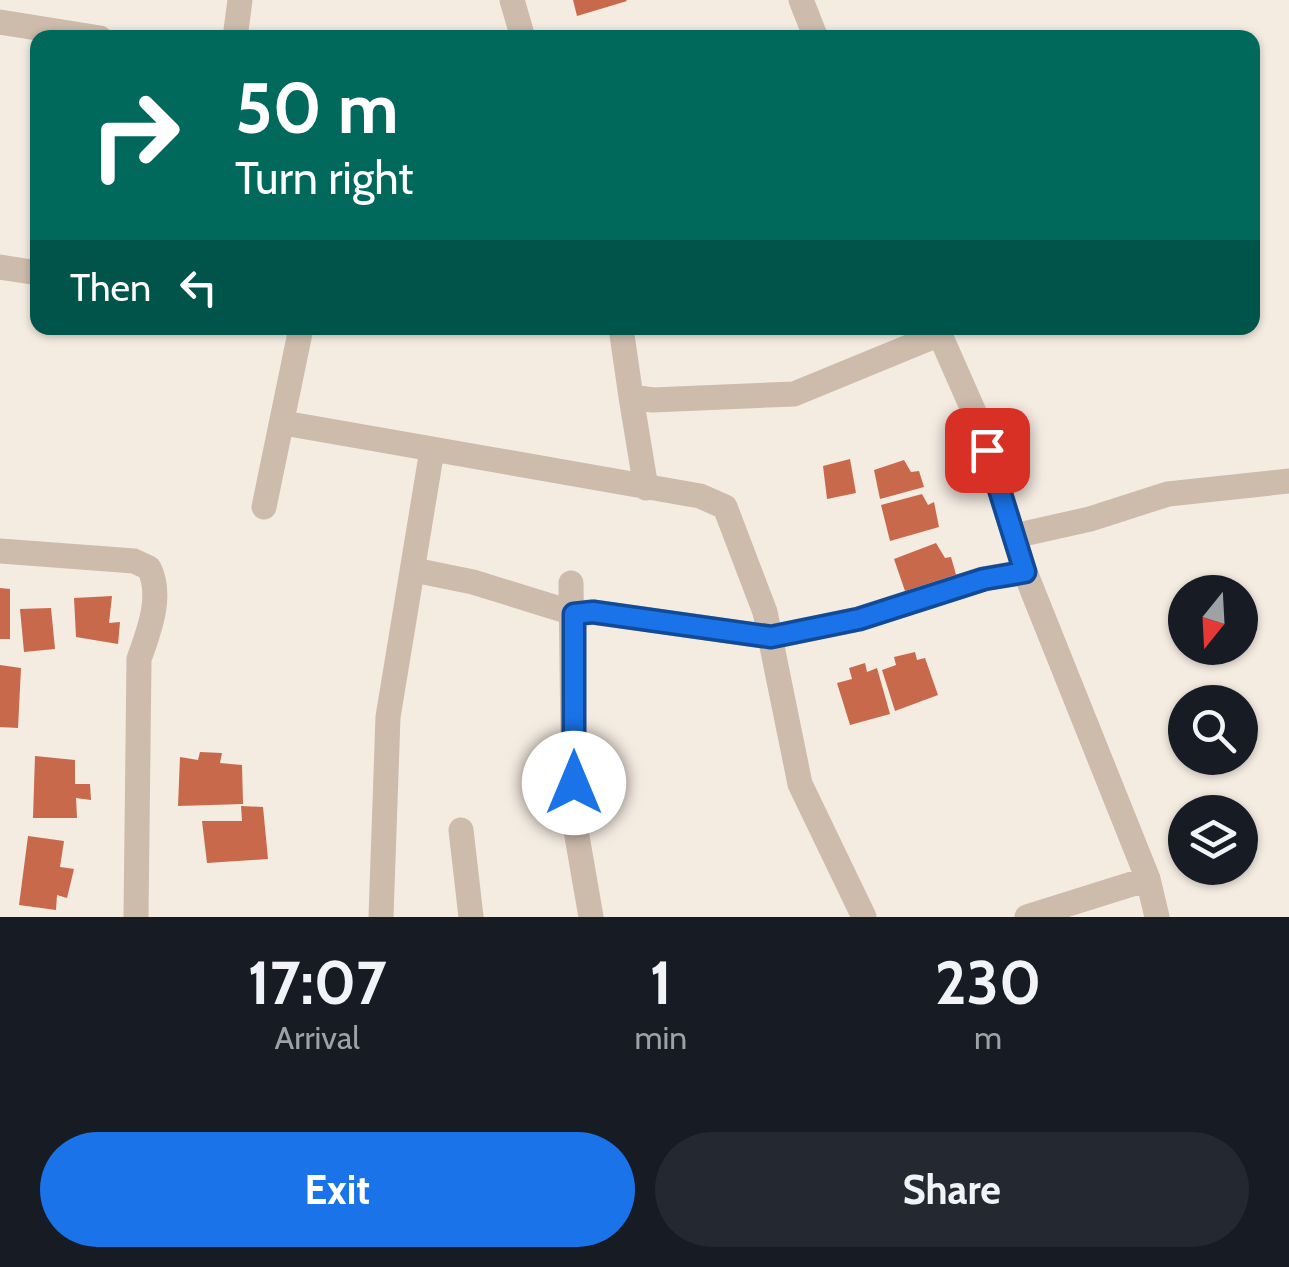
<!DOCTYPE html>
<style>
:root{--surface:#171b24;--page:#242831;--text:#f1f3f6;--muted:#9ea1a6;--accent:#1a73e8}
body{margin:0;font-family:Cabin,sans-serif;background:var(--page);color:var(--text);height:100vh;display:flex;flex-direction:column;font-size:38px;white-space:nowrap}
*{box-sizing:border-box;margin:0}
p{font-size:32px;color:var(--muted)}
.icon{flex:none;width:55px;height:55px;fill:none;stroke:currentColor;stroke-width:2;stroke-linecap:round;stroke-linejoin:round}
.map{position:relative;height:917px;overflow:hidden}
.sheet{display:flex;flex-direction:column;background:var(--surface);flex:1}
.sheet>*{flex:none}
.guide{position:absolute;left:30px;top:30px;width:1230px;height:305px;border-radius:20px;box-shadow:0 2px 8px #0004;background:#00695c;color:#fff;overflow:hidden}
.needle{width:65px;rotate:198deg}
.controls{position:absolute;left:1168px;top:575px;display:grid;gap:20px}
.controls a{display:grid;place-items:center;width:90px;height:90px;border-radius:50%;background:var(--surface);box-shadow:0 2px 8px #0004;font-size:50px}
.pin{position:absolute;display:grid;place-items:center;width:85px;height:85px;color:#fff;margin:-42px;border-radius:20px;box-shadow:0 5px 15px #0006}
.me{position:absolute;width:110px;margin:-55px;rotate:0deg;stroke-linejoin:round;filter:drop-shadow(0 0 8px #0008)}
.turn{display:flex;align-items:center;gap:35px;height:210px;padding:0 40px;font-size:45px}
.turn .icon{width:130px;height:130px;stroke-width:2.5}
.turn b{display:block;font-size:70px;line-height:85px}
.then{display:flex;align-items:center;height:95px;padding:0 40px;background:#0003;gap:20px;font-size:38px}
.eta{display:flex;justify-content:space-evenly;align-items:center;height:170px;text-align:center}
.eta b{font-size:60px;font-weight:700;line-height:70px}
.action{display:flex;gap:20px;margin-top:auto;padding:20px 40px}
.action a{flex:1;height:115px;border-radius:60px;background:var(--accent);color:#fff;font-size:40px;font-weight:700;line-height:115px;text-align:center}
.action a+a{background:var(--page);color:var(--text)}
.map>svg:first-child{display:block}
.building{fill:#c8694b}
.lines{fill:none;stroke-linecap:round;stroke-linejoin:round}
.street{stroke:#cdbbac;stroke-width:25}
.route-casing{stroke:#114b97;stroke-width:25}
.route{stroke:#1a73e8;stroke-width:18}
</style>
<div class="map">
<svg width="1289" height="917" viewBox="0 0 1289 917">
<rect width="100%" height="100%" fill="#f4ebe1"/>
<path class="building" d="M573,0H626L627,1L577,16Z
M850,459L856,493L827,499L823,466Z
M904,460L911,472L919,471L924,487L880,499L874,470Z
M922,494L928,505L934,502L939,527L890,541L881,505Z
M936,543L945,558L951,557L957,578L905,591L894,559Z
M0,588L10,589V639H0Z
M112,596L109,623L120,622L118,644L76,637L74,598Z
M51,608L55,649L24,652L20,609Z
M915,652L917,660L925,658L938,695L895,711L882,670L896,665L894,657Z
M865,663L867,672L877,668L890,714L850,725L837,683L852,679L849,668Z
M0,665L21,668L18,728L0,727Z
M200,752L222,753L220,763L242,765L243,804L178,806L180,757L198,760Z
M35,756L75,760V784H90L91,800L76,798L77,818H33Z
M241,806L263,807L268,859L207,863L202,821H242Z
M28,836L64,841L60,867L74,869L67,898L57,895L56,910L19,905Z"/>
<g class="lines">
<path class="street" d="M512,0L523,38
M801,0L816,38
M0,22L100,38
M235,38L240,0
M0,267L38,273
M621,328L631,397
M937,328L978,421L1025,572L1148,879L1157,917
M284,423L700,496L725,507L765,612L800,784L864,917
M646,488L631,397L653,400L794,394L940,334
M264,507L301,328
M1014,536L1090,519L1168,494L1289,481
M0,551L134,561L149,568C163,596 149,631 139,659L136,917
M414,570L473,582L573,613L593,612L771,637L859,619L983,579L1025,572
M571,583L574,819L591,917
M461,830L471,917
M381,917L388,717L432,450
M1027,917L1148,879"/>
</g>
<g class="lines">
<g class="route-casing">
<path id="route" d="M574,783V614L593,612L771,637L859,619L984,579L1025,572L987,450"/>
</g>
<use href="#route" class="route"/>
</g>
</svg>
<div class="controls">
<a><svg class="needle" viewBox="-14 -14 28 28"><path d="M0-13l5 13h-10z" fill="#e53935"/><path d="M0 13l5-13h-10z" fill="#9ea1a6"/></svg></a>
<a><svg class="icon" aria-label="search" viewBox="0 0 24 24"><circle cx="10" cy="10" r="6"/><path d="M15 15l6 6"/></svg></a>
<a><svg class="icon" aria-label="layers" viewBox="0 0 24 24"><path d="M12 4l9 5-9 5-9-5zM3 14l9 5 9-5"/></svg></a>
</div>
<div class="pin" style="left:987px;top:450px;background:#d93025"><svg class="icon" aria-label="arrive" viewBox="0 0 24 24"><path d="M6 21V4h12l-3 4 3 4H6"/></svg></div>
<svg class="me" style="left:574px;top:783px" viewBox="-20 -20 40 40"><circle r="19" fill="#fff"/><path d="M0-13L10 11 0 6-10 11z" fill="#1a73e8"/></svg>
<div class="guide">
<div class="turn"><svg class="icon" aria-label="right" viewBox="0 0 24 24"><path d="M7 20v-9h11M14 6l5 5-5 5"/></svg><div><b>50 m</b>Turn right</div></div>
<div class="then">Then<svg class="icon" aria-label="left" viewBox="0 0 24 24"><path d="M17 20v-9H6M10 6l-5 5 5 5"/></svg></div>
</div>
</div>
<section class="sheet">
<div class="eta">
<div><b>17:07</b><p>Arrival</p></div>
<div><b>1</b><p>min</p></div>
<div><b>230</b><p>m</p></div>
</div>
<div class="action"><a>Exit</a><a>Share</a></div>
</section>
